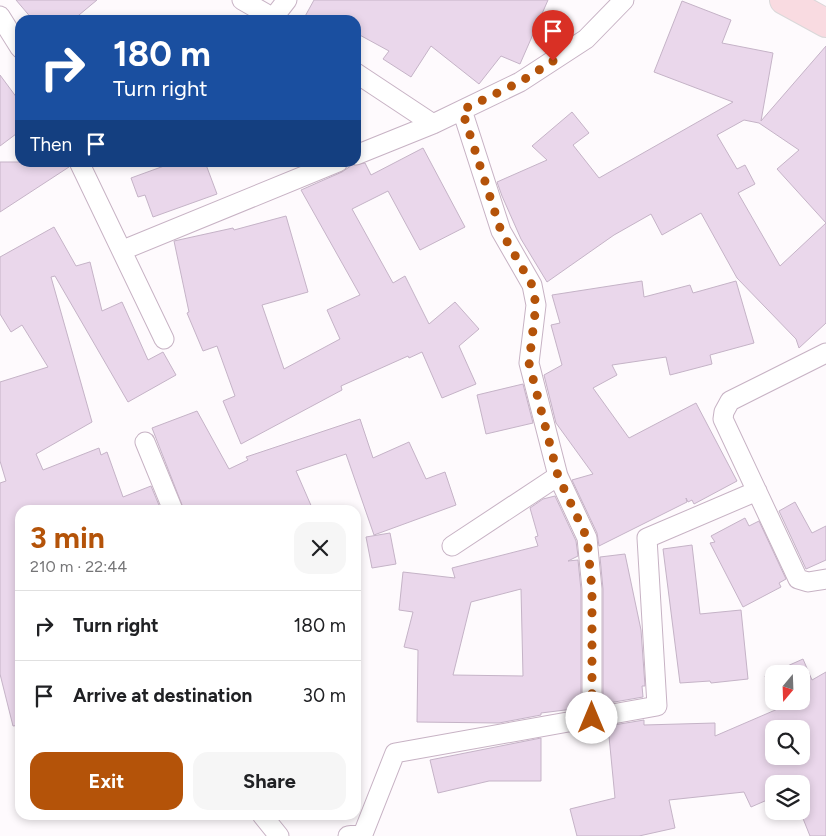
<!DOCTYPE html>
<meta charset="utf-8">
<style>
:root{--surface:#fff;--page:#f6f6f6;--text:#202124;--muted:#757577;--line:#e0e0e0;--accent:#b45309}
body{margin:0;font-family:Figtree,sans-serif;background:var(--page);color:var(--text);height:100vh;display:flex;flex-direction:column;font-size:19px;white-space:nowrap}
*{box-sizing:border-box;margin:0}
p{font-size:16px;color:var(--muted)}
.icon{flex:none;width:28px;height:28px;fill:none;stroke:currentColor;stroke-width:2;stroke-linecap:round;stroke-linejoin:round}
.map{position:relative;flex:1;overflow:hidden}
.side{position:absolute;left:15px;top:505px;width:346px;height:315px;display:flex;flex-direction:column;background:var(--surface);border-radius:15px;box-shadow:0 2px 8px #0003}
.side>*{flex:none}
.guide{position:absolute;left:15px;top:15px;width:346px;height:152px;border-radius:15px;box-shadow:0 2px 8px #0003;background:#1a4fa0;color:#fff;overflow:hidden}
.needle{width:32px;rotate:199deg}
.tools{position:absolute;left:765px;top:665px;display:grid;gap:10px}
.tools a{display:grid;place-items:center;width:45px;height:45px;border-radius:10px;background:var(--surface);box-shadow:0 2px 8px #0003;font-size:25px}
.pin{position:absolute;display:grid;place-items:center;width:42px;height:42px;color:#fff;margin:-51px -21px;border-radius:50% 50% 50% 0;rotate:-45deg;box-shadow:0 0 5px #0007}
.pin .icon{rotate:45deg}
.me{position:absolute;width:55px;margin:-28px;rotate:0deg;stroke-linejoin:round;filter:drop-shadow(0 0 4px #0008)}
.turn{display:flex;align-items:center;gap:18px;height:105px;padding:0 15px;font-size:22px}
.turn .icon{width:65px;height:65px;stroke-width:2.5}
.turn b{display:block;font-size:35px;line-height:42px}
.then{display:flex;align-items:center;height:48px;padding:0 15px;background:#0003;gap:10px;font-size:19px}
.round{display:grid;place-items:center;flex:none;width:52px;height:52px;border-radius:15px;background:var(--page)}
.headline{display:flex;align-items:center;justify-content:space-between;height:85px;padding:0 15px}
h1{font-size:30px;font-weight:700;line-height:38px;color:var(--accent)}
.button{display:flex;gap:10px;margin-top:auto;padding:10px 15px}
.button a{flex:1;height:58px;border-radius:15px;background:var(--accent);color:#fff;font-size:20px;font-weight:700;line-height:58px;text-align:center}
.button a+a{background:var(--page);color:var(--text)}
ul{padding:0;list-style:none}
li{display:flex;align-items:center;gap:15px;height:70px;padding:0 15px;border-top:1px solid var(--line)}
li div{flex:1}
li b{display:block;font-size:19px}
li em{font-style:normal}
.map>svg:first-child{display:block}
.building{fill:#ead7eb;stroke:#c5b3c7;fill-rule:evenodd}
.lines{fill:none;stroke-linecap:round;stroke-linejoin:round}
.minor-casing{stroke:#c7b2c4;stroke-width:21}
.primary-casing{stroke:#dad8d9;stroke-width:30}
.minor{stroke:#fff;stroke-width:19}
.primary{stroke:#f9dbe1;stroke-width:28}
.route{stroke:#b45309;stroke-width:9;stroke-dasharray:0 16.2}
</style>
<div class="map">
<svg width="826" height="836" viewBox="0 0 826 836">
<rect width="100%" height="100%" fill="#fefafd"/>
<path class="building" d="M16,0H97L73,20H33Z
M314,0H548L520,64L501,56L479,84L431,46L411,77L383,59L389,51L356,33V20H303Z
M682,1L731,20L722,43L773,53L761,121L826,46V323L799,348L796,339L737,278L701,213L662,235L651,214L614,235L547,282L521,239L502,196L497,182L547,160L532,146L572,112L589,133L573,145L599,178L733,102L654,72ZM744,120L759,123L799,150L777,169L826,223L780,266L738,193L755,184L745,165L737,169L717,135Z
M0,75L20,102V131L0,146Z
M423,148L465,227L420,250L388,191L352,209L393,283L405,276L429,324L455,302L479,329L459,346L476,384L442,398L422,352L409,358L408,356L341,386L342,390L241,444L223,401L235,396L217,346L203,351L187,313L189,312L174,241L233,228L234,230L286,216L308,292L262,305L284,369L340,339L327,310L360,295L301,190L342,172L352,165L365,163L371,175Z
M0,162H68L69,167L0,212Z
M175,162H205L217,194L153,217L145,195L138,197L131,178Z
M54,227L76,266L90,262L102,311L122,302L148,360L163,352L176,375L128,402L55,276L51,277L92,422L36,454L43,470L99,448L101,455L107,452L123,497L151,486L161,510H20V725L13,726L0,674V483L6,481L0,461V382L48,367L22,325L11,332L0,314V257Z
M642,281L644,297L690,285L693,293L736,281L754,343L710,355L712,364L670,375L666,357L612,365L617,375L593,388L629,438L696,403L737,481L694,504L692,500L688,502L686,498L687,502L599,546L597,533L572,480L593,474L556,423L544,375L562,365L551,325L560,323L552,295Z
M523,384L533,423L486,434L477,395Z
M197,411L229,469L248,460L246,457L360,419L373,458L409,442L426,479L445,472L456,505L374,535L346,454L296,471L313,510H184L152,428Z
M555,496L576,541L578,556L568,561L578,560L581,590V708L541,713V715L499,723L417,722L418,650L404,647L413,612L399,610L403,572L455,578L452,568L538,546L535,537L538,536L530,508L543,499ZM521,589L523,676L453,675L471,602Z
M795,502L812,533L826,526V560L806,569L779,511Z
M745,518L749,526L759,521L786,579L779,583L781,587L743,607L710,543L715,542L711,536Z
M390,533L396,564L372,568L366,537Z
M692,545L700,614L741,610L748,679L711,683L710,681L680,683L663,549Z
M625,554L641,630L645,686H642L643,697L603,704V589L600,557Z
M803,659L812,680L826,672V836H810L800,811L801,784H774V797L751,807L744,792L669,800L675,828L639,836H577L570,809L615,798L608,726L644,720V725L715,723V736L780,708L777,701H801V674H774V695L765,676ZM774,729H801V756H774Z
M541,738V781H489L438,793L430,760Z"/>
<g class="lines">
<g class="minor-casing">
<path id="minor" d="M242,0L277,20
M0,16L20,48
M273,18L287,0
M356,73L433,124
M356,155L433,124L520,82L586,39L624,0
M79,162L164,339
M123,250L338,162
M826,353L730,401L724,412L723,419L798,579L808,582L826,579
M145,442L173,510
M558,476L587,538L592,589V718
M452,546L558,476L529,363L536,305L532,285L501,231L462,110
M262,815L279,836
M348,836L363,834L395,753L657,706L647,538L757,491"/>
</g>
<g class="primary-casing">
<path id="primary" d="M784,0L826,23"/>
</g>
<use href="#minor" class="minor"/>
<use href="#primary" class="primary"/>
</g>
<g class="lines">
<path class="route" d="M553,61L520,82L462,110L501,231L532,285L536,305L529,363L558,476L587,538L592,589V718"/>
</g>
</svg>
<div class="tools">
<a><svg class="needle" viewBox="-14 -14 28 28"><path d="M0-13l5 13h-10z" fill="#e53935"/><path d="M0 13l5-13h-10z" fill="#757577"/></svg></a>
<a><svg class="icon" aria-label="search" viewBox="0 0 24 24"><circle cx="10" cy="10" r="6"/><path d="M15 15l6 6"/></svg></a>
<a><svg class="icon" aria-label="layers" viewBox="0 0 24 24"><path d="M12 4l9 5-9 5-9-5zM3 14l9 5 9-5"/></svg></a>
</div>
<div class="pin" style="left:553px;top:61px;background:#d93025"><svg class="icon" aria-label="arrive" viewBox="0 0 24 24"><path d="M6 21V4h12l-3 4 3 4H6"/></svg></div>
<svg class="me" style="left:592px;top:718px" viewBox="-20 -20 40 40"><circle r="19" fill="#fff"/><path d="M0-13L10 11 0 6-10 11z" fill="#b45309"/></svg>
<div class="guide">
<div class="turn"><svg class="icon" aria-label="right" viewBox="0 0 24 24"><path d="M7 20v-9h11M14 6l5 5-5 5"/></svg><div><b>180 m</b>Turn right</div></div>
<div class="then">Then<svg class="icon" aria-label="arrive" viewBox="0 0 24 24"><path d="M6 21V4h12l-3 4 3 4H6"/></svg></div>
</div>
<section class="side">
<div class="headline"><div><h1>3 min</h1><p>210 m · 22:44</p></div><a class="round"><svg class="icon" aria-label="close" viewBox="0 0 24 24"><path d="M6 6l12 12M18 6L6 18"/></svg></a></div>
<ul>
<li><svg class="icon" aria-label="right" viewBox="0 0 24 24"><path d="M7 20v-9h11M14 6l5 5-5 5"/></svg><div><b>Turn right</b></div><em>180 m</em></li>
<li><svg class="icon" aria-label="arrive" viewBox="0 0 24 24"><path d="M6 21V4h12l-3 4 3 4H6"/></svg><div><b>Arrive at destination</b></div><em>30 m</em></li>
</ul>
<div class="button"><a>Exit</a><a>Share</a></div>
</section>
</div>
